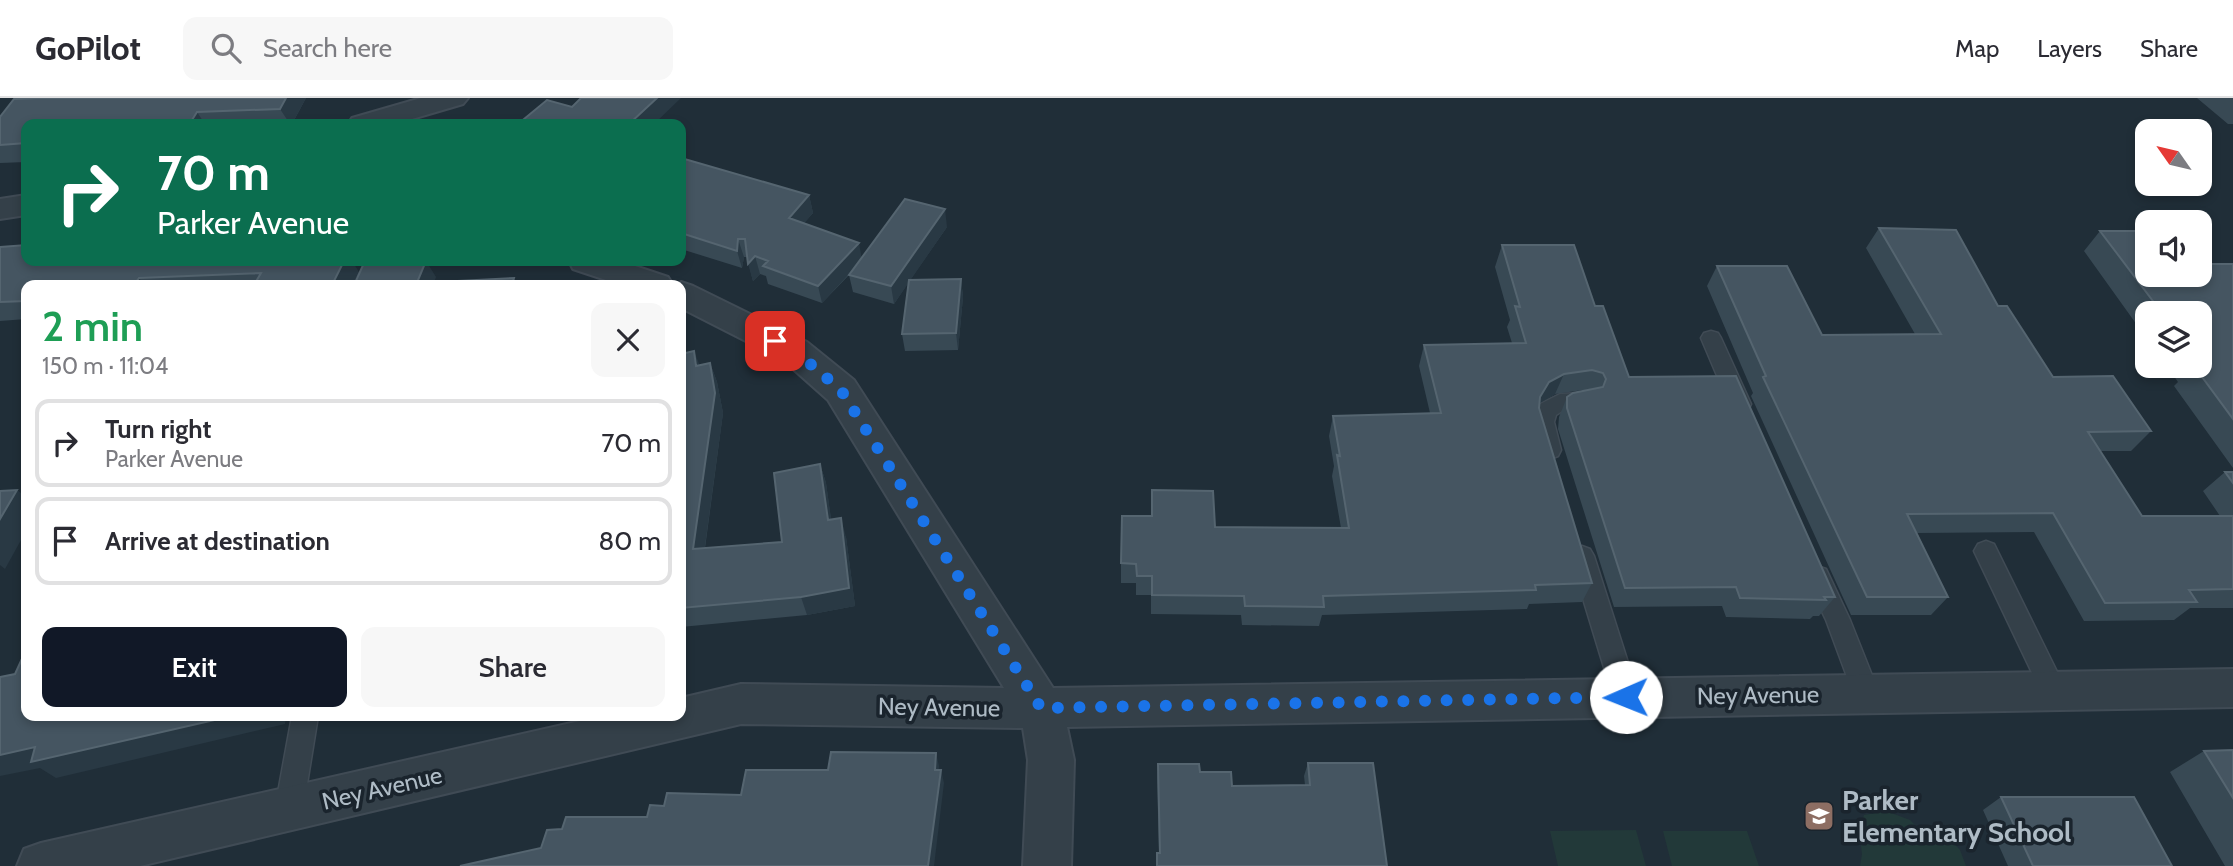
<!DOCTYPE html>
<meta charset="utf-8">
<style>
:root{--surface:#fff;--page:#f7f7f7;--text:#2b2b33;--muted:#7c7c81;--line:#e1e1e2;--accent:#111827}
body{margin:0;font-family:Cabin,sans-serif;background:var(--page);color:var(--text);height:100vh;display:flex;flex-direction:column;font-size:26px;white-space:nowrap}
*{box-sizing:border-box;margin:0}
p{font-size:23px;color:var(--muted)}
.icon{flex:none;width:38px;height:38px;fill:none;stroke:currentColor;stroke-width:2;stroke-linecap:round;stroke-linejoin:round}
.map{position:relative;flex:1;overflow:hidden}
.drawer{position:absolute;left:21px;top:182px;width:665px;height:441px;display:flex;flex-direction:column;background:var(--surface);border-radius:14px;box-shadow:0 4px 10px #0003}
.drawer>*{flex:none}
.hud{position:absolute;left:21px;top:21px;width:665px;height:147px;border-radius:14px;box-shadow:0 4px 10px #0003;background:#0b6e4f;color:#fff;overflow:hidden}
.needle{width:46px;rotate:304deg}
.controls{position:absolute;left:2135px;top:21px;display:grid;gap:14px}
.controls a{display:grid;place-items:center;width:77px;height:77px;border-radius:14px;background:var(--surface);box-shadow:0 4px 10px #0003;font-size:35px}
.pin{position:absolute;display:grid;place-items:center;width:60px;height:60px;color:#fff;margin:-30px;border-radius:14px;box-shadow:0 4px 10px #0006}
.me{position:absolute;width:77px;margin:-38px;rotate:269deg;stroke-linejoin:round;filter:drop-shadow(0 0 5px #0008)}
.turn{display:flex;align-items:center;gap:24px;height:147px;padding:0 21px;font-size:32px}
.turn .icon{width:91px;height:91px;stroke-width:2.5}
.turn b{display:block;font-size:49px;line-height:60px}
.round{display:grid;place-items:center;flex:none;width:74px;height:74px;border-radius:14px;background:var(--page)}
.head{display:flex;align-items:center;justify-content:space-between;height:119px;padding:0 21px}
h1{font-size:42px;font-weight:600;line-height:52px;color:#1e9e55}
.primary-button{display:flex;gap:14px;margin-top:auto;padding:14px 21px}
.primary-button a{flex:1;height:80px;border-radius:14px;background:var(--accent);color:#fff;font-size:28px;font-weight:600;line-height:80px;text-align:center}
.primary-button a+a{background:var(--page);color:var(--text)}
ul{padding:0;list-style:none}
li{display:flex;align-items:center;gap:21px;height:88px;margin:0 14px 10px;padding:0 7px;border:4px solid var(--line);border-radius:14px}
li div{flex:1}
li b{display:block;font-size:26px}
li em{font-style:normal}
header{display:flex;align-items:center;gap:42px;box-sizing:border-box;height:98px;padding:0 35px;background:var(--surface);border-bottom:2px solid var(--line)}
header strong{font-size:33px}
nav{display:flex;gap:38px;margin-inline-start:auto;font-size:24px}
.search{width:490px;height:63px;background:var(--page);display:flex;align-items:center;gap:18px;box-sizing:border-box;padding:0 24px;border-radius:14px;color:var(--muted);font-size:26px}
.map>svg:first-child{display:block}
.green{fill:#223939}
.lines{fill:none;stroke-linecap:round;stroke-linejoin:round}
.lane-casing{stroke:#404b55;stroke-width:3}
.street-casing{stroke:#404b55;stroke-width:4}
.lane{fill:#344049;fill-rule:evenodd}
.street{fill:#344049;fill-rule:evenodd}
.wall{fill:#384954}
.shaded-wall{fill:#293944}
.building{fill:#455561;stroke:#556570;stroke-width:2}
.route{stroke:#1a73e8;stroke-width:12;stroke-dasharray:0 21.6}
.labels{text-anchor:middle;dominant-baseline:central;stroke-width:7;stroke-linejoin:round;paint-order:stroke}
.street-label{font-size:24px;fill:#aebbc5;stroke:#1a242d}
.near-poi-label{font-size:28px;font-weight:bold;fill:#aebbc5;stroke:#1a242d;text-anchor:start}
</style>
<header>
<strong>GoPilot</strong>
<div class="search"><svg class="icon" aria-label="search" viewBox="0 0 24 24"><circle cx="10" cy="10" r="6"/><path d="M15 15l6 6"/></svg>Search here</div>
<nav><a>Map</a><a>Layers</a><a>Share</a></nav>
</header>
<div class="map">
<svg width="2233" height="768" viewBox="0 0 2233 768">
<rect width="100%" height="100%" fill="#202e38"/>
<path class="green" d="M1886,713L1910,722L1920,732L1950,741L1960,752L1966,768H1860L1862,756L1859,733L1864,717Z
M1636,732L1646,768H1558L1550,733Z
M1663,733H1747L1759,768H1672Z"/>
<g class="lines">
<g class="lane-casing">
<path id="lane" d="M1711,233L1718,235L1721,240L1751,306L1748,312L1740,314L1732,312L1729,306L1701,240L1704,235Z
M1583,295L1591,297L1594,303L1591,309L1564,312L1556,317L1554,324L1561,352L1558,358L1550,361L1542,358L1532,324L1538,307L1560,296Z
M1986,443L1994,446L2062,584L2066,592L2062,600L2053,603L2044,600L1974,453L1978,446Z
M1582,448L1590,451L1594,458L1639,599L1635,607L1626,611L1617,607L1613,599L1570,458L1574,451Z
M1817,468L1826,471L1850,522L1879,595L1875,603L1866,607L1857,603L1853,595L1826,522L1805,478L1808,471Z
M292,618H318L303,711L299,720L289,724L279,720L275,711Z"/>
</g>
<g class="street-casing">
<path id="street" d="M421,0H468L463,6L395,26H348L352,20Z
M26,97V117L0,121V101Z
M569,163H620L668,179L673,187L681,184L693,188L807,244L854,282L1053,590L2233,571V609L1067,629L1074,662L1071,768H1023L1028,662L1023,630L741,626L140,768H17L24,751L41,745L602,618H681V600L741,586L1004,590L828,302L783,262L681,210V187H621L573,171Z"/>
</g>
<use href="#lane" class="lane"/>
<use href="#street" class="street"/>
</g>
<path class="wall" d="M306,0L292,26H26V64L0,65V19Z
M2197,0H2233V26H2228Z
M681,60L809,97L813,115L804,125L862,159L947,129L910,182L961,181L963,199L958,252L905,253L902,236L908,185L894,206L853,194L849,177L822,205L768,186L766,178L760,176L753,183L747,159H744L742,170L681,151Z
M1879,130L1998,208L2053,279L2151,333L2131,353H2100L2142,418H2220L2203,393L2225,374H2233V510H2190L2174,522L2084,523L2034,434L1917,435L1948,499L1931,517H1851L1751,298L1753,295L1707,188L1717,168L1822,237L1915,236L1866,150Z
M2100,133L2147,177L2233,166V370L2174,288L2178,284L2167,268H2200V215H2147V241L2084,153Z
M1502,147L1595,208L1629,279L1835,499L1819,518H1813L1810,521L1726,519L1722,508L1614,509L1558,331L1559,319L1567,299L1584,293L1583,292L1555,296L1540,305L1539,310L1592,485L1582,504L1529,506L1527,511L1322,517L1319,528L1242,527L1241,517L1151,516V497H1136V485H1121V465L1151,418L1152,392L1215,429L1341,430L1332,378L1334,368L1329,338L1333,318L1430,315L1419,268L1424,247L1512,245L1507,229L1510,222L1495,169Z
M0,149L359,174L352,187H26V221L0,223Z
M681,256L699,267L710,265L717,284L723,315L705,450L782,444L820,366L826,385L831,422L846,439L855,508L807,517L681,529Z
M2233,652V768H2225L2170,674L2204,653Z
M1308,665L1387,768H1156L1157,755H1159L1157,679L1158,666L1200,674L1232,688L1305,687L1304,678Z
M2001,699L2172,768H2008L1983,712Z"/>
<path class="shaded-wall" d="M286,0H306L292,26H290L280,11Z
M657,0H681L654,26H629Z
M197,14L205,26H195L192,22Z
M809,97L813,115L793,138L789,120Z
M945,111L947,129L894,206L891,188Z
M738,141L744,159L742,170L737,153Z
M859,145L862,162L822,205L818,188Z
M755,158L760,176L753,183L748,166Z
M344,163H352L359,174L352,187H332Z
M426,163L436,179L433,187H416Z
M139,180L144,187H134Z
M514,180L517,187H512Z
M961,181L963,199L958,252L956,235Z
M694,253L702,273L696,268Z
M710,265L717,284L723,315L702,470L693,451Z
M1564,276L1555,296L1540,305L1531,320L1540,299L1549,284Z
M820,366L826,385L834,441L828,422Z
M17,392L26,399V433L5,471L0,467V421Z
M841,420L846,439L855,508L807,517L801,499Z
M232,618H286L285,626L56,680L40,670L0,678V657L35,649Z
M936,655L939,668L938,685L935,672Z
M941,672L944,685L934,768H928Z"/>
<path class="building" d="M38,0H286L280,11L197,14L192,22L113,26H26V45L0,47V19L14,1Z
M581,0H657L629,26H518L547,2L572,9Z
M681,60L809,97L789,120L859,145L818,188L763,168L768,163L755,158L748,166L745,141H738L737,153L681,135Z
M905,101L945,111L891,188L849,177Z
M1879,130L1956,132L1998,208H2007L2053,279L2113,278L2151,333L2088,334L2142,418H2233V491L2189,492L2197,504L2105,505L2053,415L1907,416L1948,499H1867L1763,279L1766,278L1717,168H1787L1822,237L1941,236Z
M2100,133H2147V177H2200V166H2233V321L2194,268H2201L2200,266V215H2162Z
M26,147V163H344L332,187H254L261,175L139,180L134,187H26V203L0,204V149Z
M1502,147H1574L1595,208H1603L1629,279L1736,278L1835,499H1824L1826,502L1740,500L1736,489L1625,490L1567,310V299L1573,295L1603,289L1606,281L1603,275L1592,272L1564,276L1549,284L1540,299L1539,310L1592,485L1535,487L1536,492L1323,498L1324,509L1245,508L1244,498L1152,497V478H1137L1136,466L1121,465L1122,418H1152V392L1213,393L1215,429L1349,430L1337,357L1340,358L1333,318L1441,315L1424,247L1526,245L1515,208L1520,209Z
M409,163H426L416,187H354L364,165Z
M514,180L512,187H438L439,184Z
M961,181L956,235L902,236L909,182Z
M694,253L696,268L710,265L715,295L693,451L782,444L774,375L820,366L828,422L841,420L849,490L801,499L681,510V256Z
M2225,374H2233V385Z
M17,392L0,421V393Z
M26,552V618H232L31,664L35,649L0,657V579L15,576Z
M2233,652V700L2204,653Z
M831,654L936,655L935,672H941L928,768H460L541,750L547,732L562,731L566,719H647L650,707L664,708L667,695L741,697L746,672H828Z
M1308,665H1373L1387,768H1157V755H1160L1158,666H1199L1200,674H1231L1232,688L1310,687Z
M2001,699H2134L2172,768H2033Z"/>
<g class="lines">
<path class="route" d="M775,243L795,253L841,292L1041,610L1626,599"/>
</g>
<defs>
<g id="school-square" transform="scale(1.575)"><rect x="-9" y="-9" width="18" height="18" rx="4" fill="#8d6e63" stroke="#1a242d"/><path d="M0-5L7-2L0 1L-7-2ZM-4 1L0 2.5L4 1V4Q0 6-4 4Z" fill="#fff"/></g>
</defs>
<g fill-rule="evenodd">
<use href="#school-square" x="1819" y="718"/>
</g>
<g class="labels">
<g class="street-label">
<text transform="translate(1758 597) rotate(-1)">Ney Avenue</text>
<text transform="translate(939 609) rotate(1)">Ney Avenue</text>
<text transform="translate(382 690) rotate(-13)">Ney Avenue</text>
</g>
<g class="near-poi-label">
<text x="1842" y="702">Parker<tspan x="1842" dy="32">Elementary School</tspan></text>
</g>
</g>
</svg>
<div class="controls">
<a><svg class="needle" viewBox="-14 -14 28 28"><path d="M0-13l5 13h-10z" fill="#e53935"/><path d="M0 13l5-13h-10z" fill="#7c7c81"/></svg></a>
<a><svg class="icon" aria-label="sound" viewBox="0 0 24 24"><path d="M4 9h4l5-4v14l-5-4H4zM17 9q2 3 0 6"/></svg></a>
<a><svg class="icon" aria-label="layers" viewBox="0 0 24 24"><path d="M12 4l9 5-9 5-9-5zM3 14l9 5 9-5"/></svg></a>
</div>
<div class="pin" style="left:775px;top:243px;background:#d93025"><svg class="icon" aria-label="arrive" viewBox="0 0 24 24"><path d="M6 21V4h12l-3 4 3 4H6"/></svg></div>
<svg class="me" style="left:1626px;top:599px" viewBox="-20 -20 40 40"><circle r="19" fill="#fff"/><path d="M0-13L10 11 0 6-10 11z" fill="#1a73e8"/></svg>
<div class="hud">
<div class="turn"><svg class="icon" aria-label="right" viewBox="0 0 24 24"><path d="M7 20v-9h11M14 6l5 5-5 5"/></svg><div><b>70 m</b>Parker Avenue</div></div>
</div>
<section class="drawer">
<div class="head"><div><h1>2 min</h1><p>150 m · 11:04</p></div><a class="round"><svg class="icon" aria-label="close" viewBox="0 0 24 24"><path d="M6 6l12 12M18 6L6 18"/></svg></a></div>
<ul>
<li><svg class="icon" aria-label="right" viewBox="0 0 24 24"><path d="M7 20v-9h11M14 6l5 5-5 5"/></svg><div><b>Turn right</b><p>Parker Avenue</p></div><em>70 m</em></li>
<li><svg class="icon" aria-label="arrive" viewBox="0 0 24 24"><path d="M6 21V4h12l-3 4 3 4H6"/></svg><div><b>Arrive at destination</b></div><em>80 m</em></li>
</ul>
<div class="primary-button"><a>Exit</a><a>Share</a></div>
</section>
</div>
